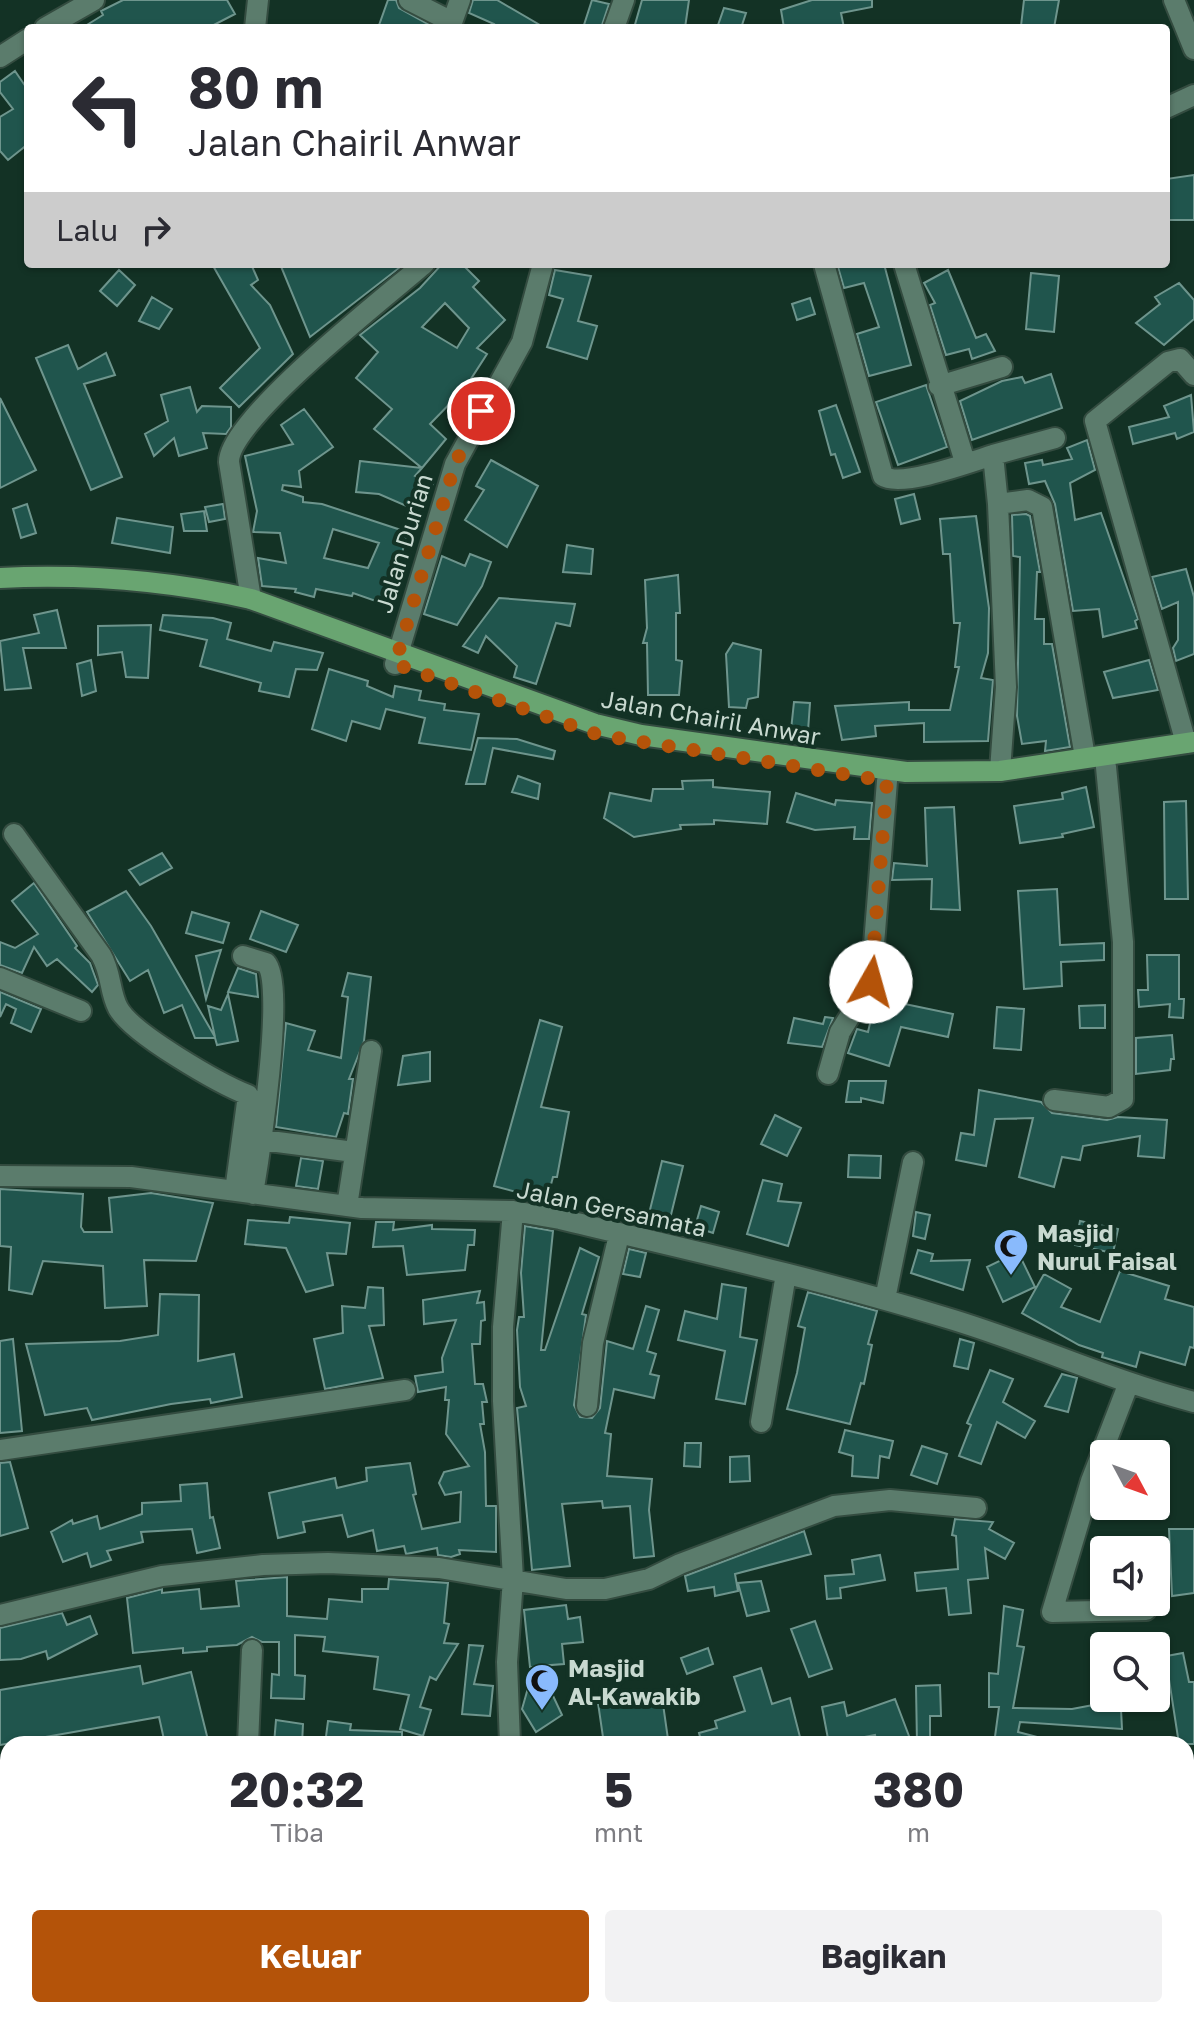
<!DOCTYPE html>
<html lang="id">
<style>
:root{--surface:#fff;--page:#f2f2f3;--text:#2b2b33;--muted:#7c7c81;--accent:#b45309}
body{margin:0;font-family:"Golos Text",sans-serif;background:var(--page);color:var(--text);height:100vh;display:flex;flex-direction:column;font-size:30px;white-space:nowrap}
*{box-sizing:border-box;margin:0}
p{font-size:26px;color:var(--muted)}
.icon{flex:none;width:44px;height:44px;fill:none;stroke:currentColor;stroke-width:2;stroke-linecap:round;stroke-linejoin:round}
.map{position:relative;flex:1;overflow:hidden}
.drawer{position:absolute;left:0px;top:1736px;width:1194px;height:282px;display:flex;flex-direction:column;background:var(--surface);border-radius:24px 24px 0 0;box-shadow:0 2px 6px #0004}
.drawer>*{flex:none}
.hud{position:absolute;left:24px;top:24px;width:1146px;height:244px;border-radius:8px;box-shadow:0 2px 6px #0004;background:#fff;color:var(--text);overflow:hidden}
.needle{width:52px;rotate:131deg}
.tools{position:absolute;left:1090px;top:1440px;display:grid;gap:16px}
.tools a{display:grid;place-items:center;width:80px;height:80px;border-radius:8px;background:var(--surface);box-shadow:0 2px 6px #0004;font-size:40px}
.pin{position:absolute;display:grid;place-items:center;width:68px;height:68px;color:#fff;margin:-34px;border:4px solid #fff;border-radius:50%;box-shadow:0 2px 8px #0007}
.me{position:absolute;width:88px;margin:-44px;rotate:7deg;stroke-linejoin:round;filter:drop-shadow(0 0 6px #0008)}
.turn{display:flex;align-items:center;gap:28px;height:168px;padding:0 32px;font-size:36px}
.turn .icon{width:104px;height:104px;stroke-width:2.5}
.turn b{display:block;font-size:56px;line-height:68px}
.then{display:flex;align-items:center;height:76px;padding:0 32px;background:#0003;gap:16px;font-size:30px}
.eta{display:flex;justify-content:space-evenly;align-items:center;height:136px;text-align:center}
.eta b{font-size:48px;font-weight:700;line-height:56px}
.action{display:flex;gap:16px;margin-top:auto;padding:16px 32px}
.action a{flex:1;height:92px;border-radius:8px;background:var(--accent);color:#fff;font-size:32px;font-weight:700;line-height:92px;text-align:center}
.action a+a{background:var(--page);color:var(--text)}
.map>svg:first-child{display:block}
.building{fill:#20554d;stroke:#6e958d;stroke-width:2;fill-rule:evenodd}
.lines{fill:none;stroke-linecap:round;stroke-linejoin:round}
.minor-casing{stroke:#344c40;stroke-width:24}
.major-casing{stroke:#344c40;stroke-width:24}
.minor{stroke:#5b7c6c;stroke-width:20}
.major{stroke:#69a571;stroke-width:20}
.route{stroke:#b45309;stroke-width:14;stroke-dasharray:0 25.2}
.labels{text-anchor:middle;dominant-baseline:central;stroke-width:8;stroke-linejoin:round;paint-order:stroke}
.street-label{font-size:24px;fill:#c8d9d0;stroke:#133225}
.poi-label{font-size:24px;font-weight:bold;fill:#c8d9d0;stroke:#133225;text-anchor:start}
</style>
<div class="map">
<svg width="1194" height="2017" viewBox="0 0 1194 2017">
<rect width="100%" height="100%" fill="#133225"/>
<path class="building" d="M123,0H227L235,14L208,28H82L103,15L101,11Z
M388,0H396L399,8L428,24L426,28H378Z
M473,0H497L545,28H492L494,24L469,13Z
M592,0L609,4L601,28H583Z
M642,0H689L685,28H634Z
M812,0H872V7L841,13L844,28H784L781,10Z
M1024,0H1059L1054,28L1021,26Z
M724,8L746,13L741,28H717Z
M15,71L28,90V144L8,160L0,151V117L13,109L0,92V82Z
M1194,175V220H1166V179Z
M212,264H251L258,280L251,285L270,305L293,354L239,407L220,388L260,348Z
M280,264H395L399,268L310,337Z
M442,264H462L479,281L473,287L505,320L477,348L487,354L465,388L430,424L446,439L422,468L374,429L392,409L356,378L378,352L360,335L420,288ZM445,303L469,328L457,348L422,327Z
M849,264H884L911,365L869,376L857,334L879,327L864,283L844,288L838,267Z
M119,270L135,285L117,306L100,291Z
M555,270L591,276L578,321L597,326L587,359L547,347L563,299L549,295Z
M948,270L976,338L986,334L995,351L972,359L969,349L946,355L930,305L935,303L924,283Z
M1031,273L1059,276L1054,332L1026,329Z
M1179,283L1194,300V319L1164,345L1136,323L1160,304L1155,297Z
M152,297L172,309L159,329L139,321Z
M810,298L815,314L797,320L792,304Z
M68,345L78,369L106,353L115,375L84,384L122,477L91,490L36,358Z
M1051,374L1062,408L972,440L960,401L1002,381L1022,377L1025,383Z
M926,385L947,447L898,465L876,402Z
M190,387L197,412L202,406L231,407V427L226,434L203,433L207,448L179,456L174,438L154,456L145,434L168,421L161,395Z
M1191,395L1194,432L1177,439L1175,433L1133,444L1129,427L1169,417L1164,406Z
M0,398L36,470L0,488Z
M836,405L860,472L843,478L835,454L831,455L819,411Z
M304,409L333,447L299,471L301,487L283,485L282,490L303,497V502L322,504L407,532L390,606L353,593L352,596L316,589L314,597L295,592L296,589L262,586L258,558L286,563L280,533L253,532L257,511L245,456L293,444L281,425ZM333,529L379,543L368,568L324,558Z
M1087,440L1095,470L1070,483L1075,520L1101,513L1138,619L1135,621L1137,628L1103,637L1099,609L1073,611L1055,504L1045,481L1029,484L1025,463L1042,460L1043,465L1072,459L1067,448Z
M491,460L538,486L507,547L465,520L484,490L476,486Z
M360,461L422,468L415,476L433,484L418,511L379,494L356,492Z
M914,494L920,519L901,524L895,499Z
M27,504L36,533L21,538L13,509Z
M223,504L225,519L209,522L205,507Z
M204,511L207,531H184L181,514Z
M1026,514L1030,516L1040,572H1037L1035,619H1044V644H1052L1070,747L1045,751L1046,741L1022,744L1017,716L1020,557L1013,556L1012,515Z
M976,516L989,608L988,653L981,678L993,680L988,741L924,742V723L875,726L876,736L842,740L835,706L909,702V710H950L959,667H955L960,623H954L950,554H943L940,519Z
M117,518L173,527L170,553L112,543Z
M567,545L593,549L591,574L563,572Z
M470,554L491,562L482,586L457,625L424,614L442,556L465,566Z
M1186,569L1194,597V654L1176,661L1173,648L1178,640V602L1162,609L1152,577Z
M678,575L680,613H676V660L682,661L679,695H648L647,643H643L647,628L645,580Z
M499,598L575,604L570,626L556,623L536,684L514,677L517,666L486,636L478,653L463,646Z
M57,610L66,648H23L31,688L5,690L0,641L39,633L34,615Z
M163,615L213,618L231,623L227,639L271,651L274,642L323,653L317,670L296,669L289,697L259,691L261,683L200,666L207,640L160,630Z
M151,625L148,678L126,677L122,652L98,655V626Z
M733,643L761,650L758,697L748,699L746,708L729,707L726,654Z
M91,660L96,691L82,696L77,664Z
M1149,660L1158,690L1113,698L1104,672Z
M329,669L368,681L367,686L393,697L395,686L421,691L419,700L445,704L444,710L479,714L471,750L419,743L425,718L386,709L380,729L352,721L346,741L312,729Z
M794,702L810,703L808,731L791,730Z
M478,738L517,739L555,751L553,759L493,748L485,784H466Z
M518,776L540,784L538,799L512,792Z
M713,780V787L770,792L767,824L714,820V824L680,825L681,829L634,837L604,818L610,793L651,801L653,789H683L682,781Z
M1086,787L1094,827L1062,834L1063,837L1020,843L1014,806L1063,799L1062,793Z
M796,793L835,805L836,800L872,803L869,839H854L855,827L815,830L787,822Z
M1186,801L1188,899H1165L1164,802Z
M954,807L960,910L931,909L932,879L892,880L894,863L927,866L925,808Z
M162,853L172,868L140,885L129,870Z
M34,883L77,946L75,948L90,963L98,985L92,992L57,959L47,966L34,947L22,973L0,965V942L15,948L38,934L12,901Z
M1057,889L1060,945L1104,943V960L1061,962L1062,986L1024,989L1018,891Z
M126,891L151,926L215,1037L208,1006L221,1010L228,994L238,1041L217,1045L215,1038H195L182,1005L164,1013L148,970L130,981L87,912Z
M261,911L298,925L286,952L250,939Z
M192,912L229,923L223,943L186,933Z
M221,950L215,969L206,999L196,956Z
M1147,955H1179V999H1184L1183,1018L1169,1017L1170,1004L1139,1007L1138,990H1148Z
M238,968L256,974L258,997L228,992Z
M348,973L371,977L364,1041L349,1079H353L348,1114L344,1113L336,1137L276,1127L286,1023L315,1031L308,1050L341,1058L348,997L342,996Z
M0,992L41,1009L31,1032L11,1023L16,1009L6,1004L0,1017Z
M876,998L953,1014L948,1037L901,1027L889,1066L848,1053L857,1029L868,1032Z
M1105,1005V1028H1080L1079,1006Z
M997,1007L1024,1009L1021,1050L994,1048Z
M825,1017L833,1018L822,1047L788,1043L794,1018L823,1024Z
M540,1020L562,1027L541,1107L569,1112L557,1177H553L546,1203L524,1200V1194L494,1186Z
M1172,1035L1174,1059H1171L1170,1070L1136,1074V1038Z
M430,1052V1081L398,1085L403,1056Z
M849,1081H886L883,1103L861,1098V1102H846Z
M979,1090L1041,1102L1052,1113L1107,1120L1118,1117L1167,1120L1164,1158L1138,1156L1140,1136L1083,1146L1080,1160L1062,1157L1054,1187L1019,1177L1033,1118L995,1119L986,1166L956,1160L961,1133L974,1135Z
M775,1115L801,1128L787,1156L761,1144Z
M849,1155L881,1156L880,1178L848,1177Z
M301,1158L323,1161L318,1189L296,1186Z
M662,1161L683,1166L667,1231L646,1226Z
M763,1180L782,1184L778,1201L801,1203L788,1246L747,1234Z
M0,1189L83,1194L81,1227L84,1232H112L109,1198L151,1193L213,1203L196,1261L144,1260L147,1306L105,1308L103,1266L43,1261L32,1294L9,1290L11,1247L0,1246Z
M701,1206L719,1212L713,1233L695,1227Z
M916,1212L930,1215L925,1239L913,1236Z
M290,1217L350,1223L346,1254L327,1253L333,1285L306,1292L286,1248L245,1244L248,1220L289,1223Z
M1080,1221L1118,1229L1113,1253L1075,1245Z
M376,1222H394L393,1230L432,1225V1229L475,1230L474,1245H468L465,1270L407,1275L403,1246L373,1247Z
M525,1226L553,1231L541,1350H545L580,1248L599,1257L582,1314L586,1315L574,1405L580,1417L592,1418L600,1408L607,1341L633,1349L646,1306L659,1310L647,1351L656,1354L650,1374L659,1376L654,1398L614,1389L605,1433L611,1434L607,1476L652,1479L649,1510L654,1556L634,1558L630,1506L603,1508L602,1501L562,1504L570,1566L532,1570L517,1408L526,1406L520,1387L517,1330L519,1317H524L521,1273Z
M629,1249L646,1253L640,1277L623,1274Z
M918,1250L933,1254L931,1261L970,1260L963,1290L911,1273Z
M1018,1252L1035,1287L1003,1302L987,1267Z
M1120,1271L1169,1286L1165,1299L1194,1307V1348L1190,1347L1185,1365L1140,1352L1136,1367L1102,1357L1103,1353L1079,1345L1022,1313L1044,1274L1071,1289L1061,1307L1100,1322Z
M722,1284L746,1288L740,1337L757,1340L745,1404L716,1399L725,1351L678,1340L685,1311L717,1319Z
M368,1287L383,1288L384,1325L369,1326L383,1378L325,1389L314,1339L343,1333L342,1306L365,1308Z
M480,1291L477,1303L484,1302L485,1320L481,1321L480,1344H472L475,1384H483L487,1402H482L484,1424H480L485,1452L486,1506H496V1552L459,1550L460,1554L451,1557L438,1555L437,1548L406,1554L404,1546L377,1551L373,1530L348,1537L342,1515L303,1522L305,1532L278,1538L269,1493L335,1478L337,1488L367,1481L366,1468L410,1463L416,1494L413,1495L422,1529L460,1522L461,1492L445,1495L439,1483L444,1472L469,1466L446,1434L449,1400H445L446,1387L418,1392L415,1376L443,1372L442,1358L456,1320L424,1324L423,1300Z
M808,1292L877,1311L868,1344L872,1345L864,1384L861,1383L850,1424L787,1409L797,1373L805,1328L798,1326Z
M160,1294L199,1295L198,1361L234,1354L242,1397L211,1403L210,1399L171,1404L92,1420L87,1408L45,1415L26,1344L120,1341L158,1335Z
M13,1339L22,1431L0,1433V1341Z
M960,1339L974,1343L968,1369L954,1366Z
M990,1370L1013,1379L1003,1402L1035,1421L1025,1438L997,1422L981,1464L959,1456L971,1425L967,1423Z
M1062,1374L1077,1378L1068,1412L1045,1406Z
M845,1430L893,1441L889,1458L880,1456L878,1478L852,1476L853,1456L839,1452Z
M685,1443H701L700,1467L684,1466Z
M922,1446L947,1454L937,1484L911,1475Z
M749,1456L750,1481L730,1482V1457Z
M10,1462L28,1528L0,1536V1463Z
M207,1483L210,1518L213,1517L220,1548L197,1553L192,1529L141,1532L143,1542L107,1551L111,1560L91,1567L87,1553L63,1562L51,1532L72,1520L73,1524L97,1516L100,1529L142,1514V1503L181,1501L180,1485Z
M955,1519L993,1522L989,1529L1014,1543L1005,1559L985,1548L988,1578L968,1580L971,1613L949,1615L946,1588L917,1591L915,1573L958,1569L956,1536L952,1535Z
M1169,1529H1194V1593L1172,1596Z
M804,1531L811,1554L735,1574L738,1591L715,1596L714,1587L688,1591L685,1576Z
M880,1555L885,1580L840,1588L841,1598L827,1599L825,1576L854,1574L852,1560Z
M287,1577V1616L327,1619L329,1599L362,1602V1589H388L389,1579L448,1583L444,1623L449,1624L444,1643L458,1644L436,1680L430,1677L420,1707L431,1710L423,1736L400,1729L409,1695L374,1689L378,1657L323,1651L325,1637L295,1635V1675L305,1676L304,1699L271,1698L272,1674L279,1675V1642H262L252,1637L237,1645L207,1647V1651L183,1653V1648L133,1653L127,1598L162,1589V1593L199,1589L201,1609L239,1606L236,1581Z
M761,1581L769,1611L747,1616L738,1583Z
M566,1605L568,1619L580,1617L583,1642L562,1644L564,1664L539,1666L562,1715L536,1732L522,1709L534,1667H530L524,1610Z
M1004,1606L1023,1610L1017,1646L1024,1647L1013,1708L1072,1709L1093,1705L1121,1709L1122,1729L1020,1722L1018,1732L1045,1739V1744H994L999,1707H989V1673L998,1674Z
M62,1613L67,1625L90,1616L97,1634L48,1659L46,1651L21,1659L0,1660V1628Z
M815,1621L832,1669L809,1677L791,1629Z
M469,1645L483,1646L474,1684L493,1686L490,1716L462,1714Z
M708,1648L713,1664L687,1674L681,1658Z
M1183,1653L1189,1682H1194V1744H1179L1168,1673L1164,1674L1161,1657Z
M140,1666L143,1684L191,1672L209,1744H165L159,1717L0,1745V1690Z
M761,1668L772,1704L790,1698L800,1737L780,1744H702L699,1733L717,1728L715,1721L745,1711L734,1677Z
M940,1685L941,1716H930V1744H917L916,1686Z
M662,1697L668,1739L604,1744L598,1703Z
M895,1699L912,1744H877L875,1735L829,1744L822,1707L844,1702L847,1716Z
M276,1720L303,1724L302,1744H274Z
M328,1721L351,1724L350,1730L402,1732V1744H325Z"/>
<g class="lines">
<g class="minor-casing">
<path id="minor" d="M409,0L452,22
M1174,0L1194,49
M45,28L94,0
M255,28L258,0
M450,28L460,0
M614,28L624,0
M0,57L28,39
M1166,108L1194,95
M824,264L883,476C901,488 971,462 993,455L998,504
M904,264L965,462
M939,386L1002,367
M993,455L1055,438
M251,599L229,462C228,420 387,296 424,264
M395,664L455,464L522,342L543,264
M1186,743L1095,421L1168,362L1180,359L1194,375
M1000,771L1006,687L998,504L1028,500L1042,507L1085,757
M14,834L101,955C112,974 109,991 118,1008C132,1034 220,1084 248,1095L235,1191
M243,956L266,963C286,985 259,1158 253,1194
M0,978L81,1011
M828,1074L840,1032L871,982L887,781
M1054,1100L1109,1107L1123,1099V942L1106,767
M262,1140L354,1152
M0,1176L131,1177L362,1208L513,1211L560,1219C689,1250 820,1279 947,1318C1031,1343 1109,1380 1194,1402
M347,1206L371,1051
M885,1299L913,1162
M1128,1385L1091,1481L1052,1612L1146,1610
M587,1406L593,1343L619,1235
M761,1422L786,1274
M0,1450L405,1390
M0,1615L162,1576L263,1565L328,1563L439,1568L566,1589H605L649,1579L680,1564L834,1506L890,1500L976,1508
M248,1744L252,1650
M510,1744L507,1662L513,1579L503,1401V1327L513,1211
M340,2010V2017
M731,2017V2010
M1087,2017V2010"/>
</g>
<g class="major-casing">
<path id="major" d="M0,578C83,574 170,581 251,599L595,724L641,735L906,772L1000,771L1194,742"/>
</g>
<use href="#minor" class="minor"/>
<use href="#major" class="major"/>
</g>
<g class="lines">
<path class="route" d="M481,411L455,464L395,664L599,735L887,781L871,982"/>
</g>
<defs>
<g id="mosque-pin" transform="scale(1.8)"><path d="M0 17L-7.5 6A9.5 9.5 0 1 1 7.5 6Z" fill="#89bafc" stroke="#133225"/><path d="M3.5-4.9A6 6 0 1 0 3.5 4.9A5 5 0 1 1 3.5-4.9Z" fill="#111"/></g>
</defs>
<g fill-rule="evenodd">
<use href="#mosque-pin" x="1011" y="1246"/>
<use href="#mosque-pin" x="542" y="1681"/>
</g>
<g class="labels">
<g class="street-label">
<text transform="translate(403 543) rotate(-73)">Jalan Durian</text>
<text transform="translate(711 717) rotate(10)">Jalan Chairil Anwar</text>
<text transform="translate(612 1208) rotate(12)">Jalan Gersamata</text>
</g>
<g class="poi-label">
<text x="1037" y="1232">Masjid<tspan x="1037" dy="28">Nurul Faisal</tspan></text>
<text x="568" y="1667">Masjid<tspan x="568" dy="28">Al-Kawakib</tspan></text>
</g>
</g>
</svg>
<div class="tools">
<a><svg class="needle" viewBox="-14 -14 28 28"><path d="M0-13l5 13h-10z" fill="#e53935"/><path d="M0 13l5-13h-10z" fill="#7c7c81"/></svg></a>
<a><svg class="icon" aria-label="sound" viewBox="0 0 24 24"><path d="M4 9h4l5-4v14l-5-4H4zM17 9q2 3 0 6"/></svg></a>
<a><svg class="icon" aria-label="search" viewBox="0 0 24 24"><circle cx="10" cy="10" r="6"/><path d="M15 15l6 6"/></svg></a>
</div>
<div class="pin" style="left:481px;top:411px;background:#d93025"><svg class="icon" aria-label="arrive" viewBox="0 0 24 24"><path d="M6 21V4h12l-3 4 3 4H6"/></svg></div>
<svg class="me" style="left:871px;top:982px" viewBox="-20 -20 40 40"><circle r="19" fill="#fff"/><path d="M0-13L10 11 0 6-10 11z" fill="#b45309"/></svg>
<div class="hud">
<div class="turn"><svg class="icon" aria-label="left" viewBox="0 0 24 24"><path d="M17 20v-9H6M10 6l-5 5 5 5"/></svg><div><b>80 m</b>Jalan Chairil Anwar</div></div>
<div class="then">Lalu<svg class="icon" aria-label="right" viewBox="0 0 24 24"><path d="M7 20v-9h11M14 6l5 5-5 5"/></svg></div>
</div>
<section class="drawer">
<div class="eta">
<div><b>20:32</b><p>Tiba</p></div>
<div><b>5</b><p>mnt</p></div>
<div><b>380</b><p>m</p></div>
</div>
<div class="action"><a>Keluar</a><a>Bagikan</a></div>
</section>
</div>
